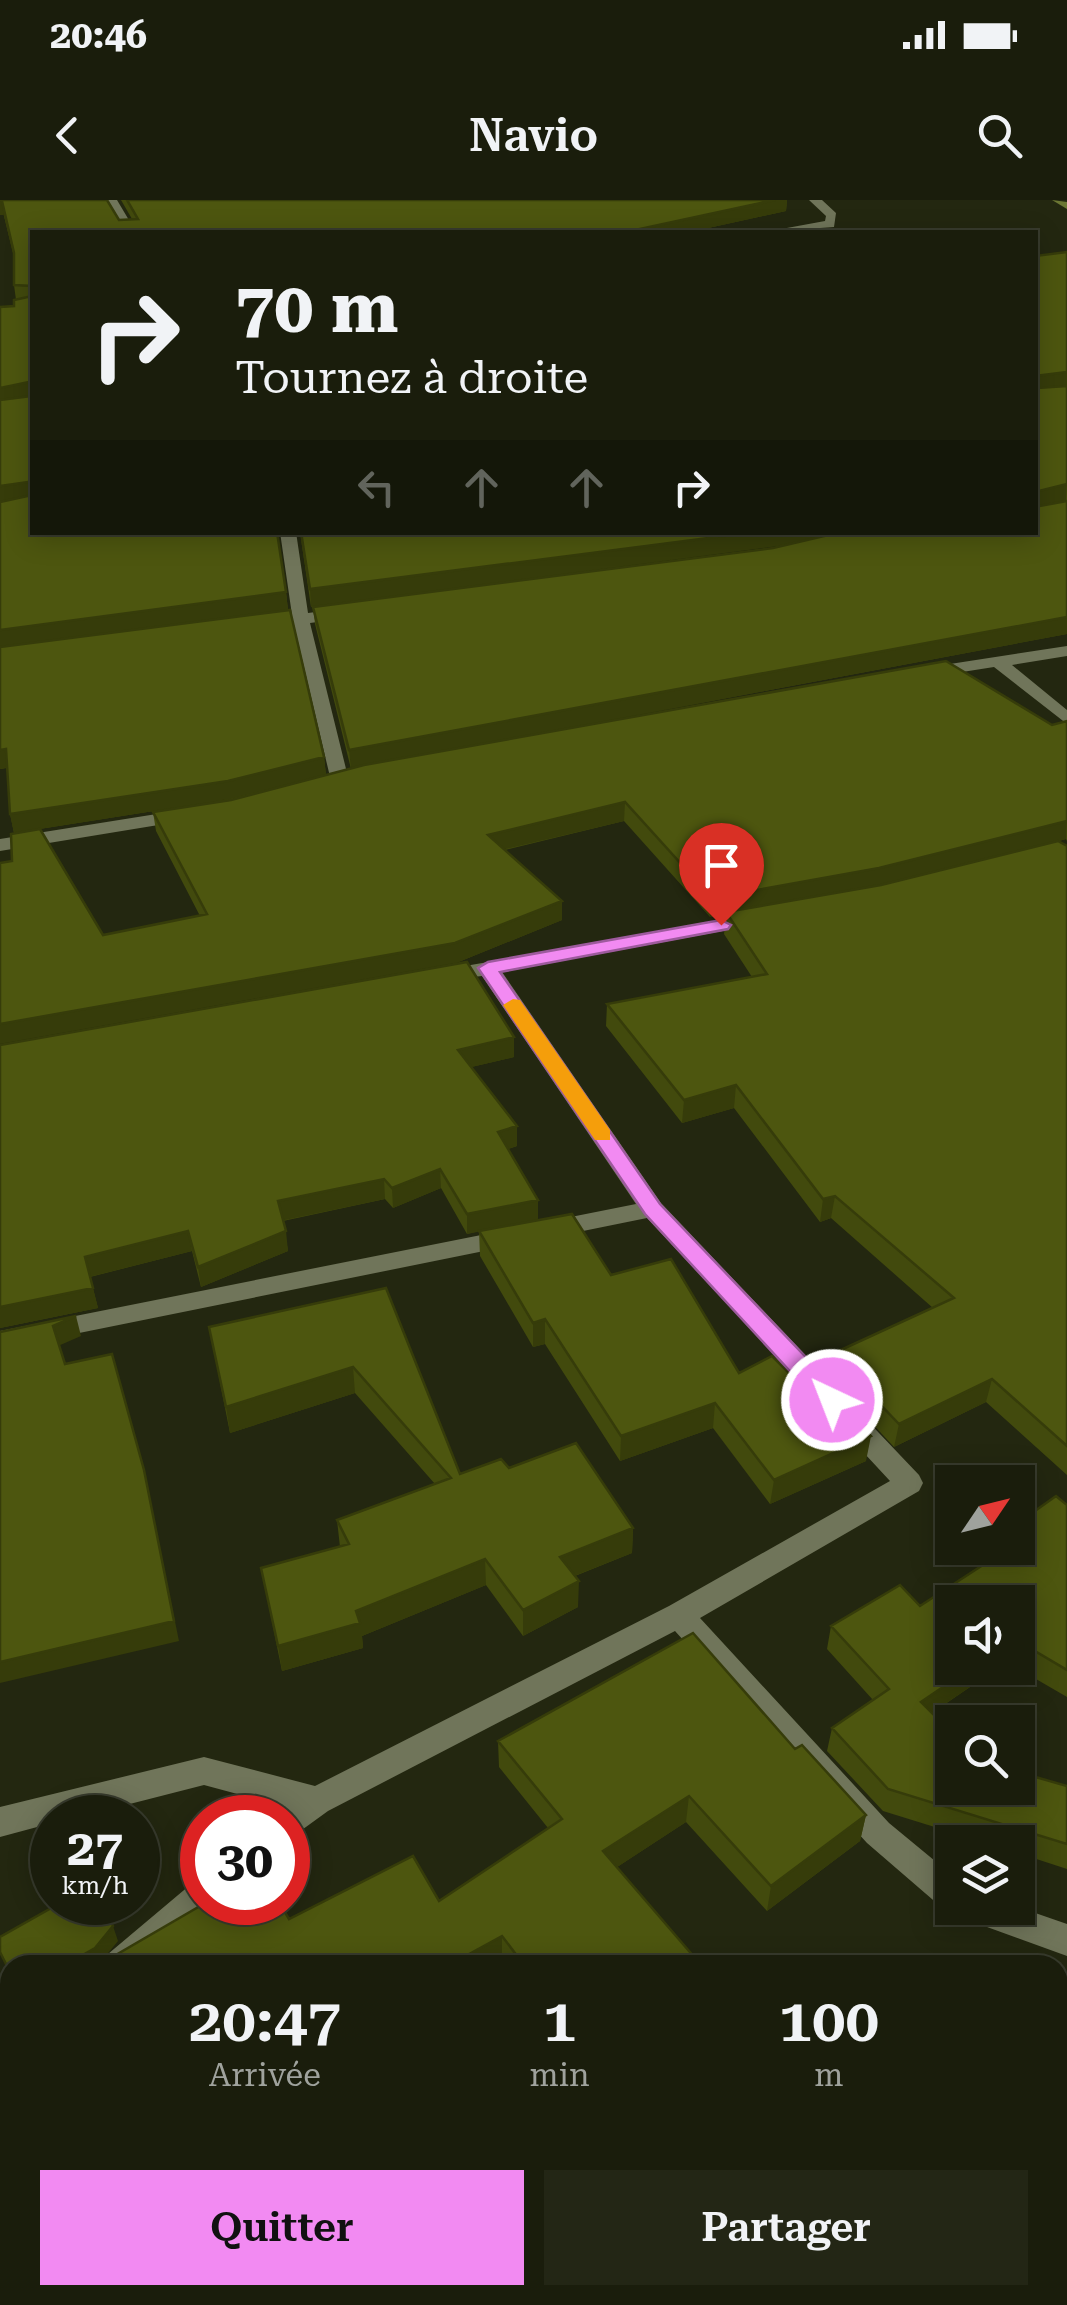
<!DOCTYPE html>
<html lang="fr">
<meta charset="utf-8">
<style>
:root{--surface:#1a1d0c;--page:#232615;--text:#f1f3f6;--muted:#9fa29d;--line:#383b2d;--accent:#f28af2}
body{margin:0;font-family:"Roboto Serif",serif;background:var(--page);color:var(--text);height:100vh;display:flex;flex-direction:column;font-size:38px;white-space:nowrap}
*{box-sizing:border-box;margin:0}
p{font-size:32px;color:var(--muted)}
.icon{flex:none;width:55px;height:55px;fill:none;stroke:currentColor;stroke-width:2;stroke-linecap:round;stroke-linejoin:round}
.map{position:relative;flex:1;overflow:hidden}
.details{position:absolute;left:0px;top:1755px;width:1068px;height:350px;display:flex;flex-direction:column;background:var(--surface);border-radius:30px 30px 0 0;box-shadow:0 5px 25px #0003,0 0 0 2px var(--line)}
.details>*{flex:none}
.hud{position:absolute;left:30px;top:30px;width:1008px;height:305px;border-radius:0px;box-shadow:0 5px 25px #0003,0 0 0 2px var(--line);background:#1a1d0c;color:var(--text);overflow:hidden}
.needle{width:65px;rotate:55deg}
.controls{position:absolute;left:935px;top:1265px;display:grid;gap:20px}
.controls a{display:grid;place-items:center;width:100px;height:100px;border-radius:0px;background:var(--surface);box-shadow:0 5px 25px #0003,0 0 0 2px var(--line);font-size:50px}
.speed{position:absolute;left:30px;top:1595px;display:flex;gap:20px;font-size:50px;font-weight:700;text-align:center}
.speed>*{display:grid;place-content:center;width:130px;height:130px;border-radius:50%;background:var(--surface);box-shadow:0 5px 25px #0003,0 0 0 2px var(--line);line-height:1}
.speed small{font-size:25px;font-weight:400}
.speed .limit{border:15px solid #d22;background:#fff;color:#111}
.pin{position:absolute;display:grid;place-items:center;width:85px;height:85px;color:#fff;margin:-102px -42px;border-radius:50% 50% 50% 0;rotate:-45deg;box-shadow:0 0 10px #0007}
.pin .icon{rotate:45deg}
.me{position:absolute;width:110px;margin:-55px;rotate:317deg;stroke-linejoin:round;filter:drop-shadow(0 0 8px #0008)}
.turn{display:flex;align-items:center;gap:35px;height:210px;padding:0 40px;font-size:45px}
.turn .icon{width:130px;height:130px;stroke-width:2.5}
.turn b{display:block;font-size:70px;line-height:85px}
.lanes{display:flex;align-items:center;height:95px;padding:0 40px;background:#0003;justify-content:center;gap:50px;direction:ltr}
.lanes .off{opacity:.35}
.eta{display:flex;justify-content:space-evenly;align-items:center;height:170px;text-align:center}
.eta b{font-size:60px;font-weight:600;line-height:70px}
.button{display:flex;gap:20px;margin-top:auto;padding:20px 40px}
.button a{flex:1;height:115px;border-radius:0px;background:var(--accent);color:#111;font-size:40px;font-weight:600;line-height:115px;text-align:center}
.button a+a{background:var(--page);color:var(--text)}
.status{display:flex;justify-content:space-between;align-items:center;height:70px;padding:0 50px;background:var(--surface);direction:ltr}
.status svg{height:28px;fill:currentColor}
header{display:flex;justify-content:space-between;align-items:center;height:130px;padding:0 40px;background:var(--surface);font-size:45px;font-weight:600}
.map>svg:first-child{display:block}
.lines{fill:none;stroke-linecap:round;stroke-linejoin:round}
.stream{fill:#6c7734;fill-rule:evenodd}
.minor{fill:#70755a;fill-rule:evenodd}
.wall{fill:#424a0d}
.shaded-wall{fill:#363c0a}
.building{fill:#4d560f;stroke:#363c0a;stroke-width:2.5}
.route{fill:#f28af2;stroke:#9d5a9d;stroke-width:2.5}
.slow{fill:#f59e0b}
</style>
<div class="status"><b>20:46</b><svg viewBox="0 0 49 12"><path d="M0 12V9h3v3zM5 12V6h3v6zM10 12V3h3v9zM15 12V0h3v12zM26 1h20v11H26zM47 4h2v5h-2z"/></svg></div>
<header><svg class="icon" aria-label="back" viewBox="0 0 24 24"><path d="M15 5l-7 7 7 7"/></svg>Navio<svg class="icon" aria-label="search" viewBox="0 0 24 24"><circle cx="10" cy="10" r="6"/><path d="M15 15l6 6"/></svg></header>
<div class="map">
<svg width="1067" height="2105" viewBox="0 0 1067 2105">
<rect width="100%" height="100%" fill="#232710"/>
<g class="lines">
<path class="stream" d="M1052,0L1067,2V9Z"/>
<path class="minor" d="M105,0H117L136,32H124Z
M809,0H822L836,13L834,27L765,32L825,21L826,16Z
M280,332H296L308,413L347,408L355,413L347,418L310,423L349,581L347,585H333L331,581L294,425L258,429L250,424L258,419L292,415Z
M1067,446V456L1012,465L1067,510V524L994,467L924,478L915,473L924,468Z
M188,609L195,611V619L0,651V639Z
M758,713L765,715V723L502,772L661,1003L831,1182L835,1189L831,1196H813L647,1018L0,1149V1131L636,1004L482,776L473,777L462,771L465,766L488,762Z
M849,1209L859,1212L919,1275L923,1283L919,1291L700,1418L889,1623L952,1675V1708H959L952,1710L940,1706L867,1643L675,1431L328,1611L288,1640V1618H275L286,1607L204,1585L75,1618H52V1623L0,1637V1607L204,1557L315,1586L669,1406L890,1281L839,1226L835,1219L839,1212Z
M202,1681V1702H216L214,1707L146,1765H103L108,1754L190,1685Z
M1018,1707L1067,1724V1756L965,1719L960,1708Z
M10,1840V1877L0,1881V1844Z"/>
</g>
<path class="wall" d="M0,0L119,20L132,19L121,0H787L786,11L690,32H32L286,392L288,410L324,557L326,575L351,569L315,424L313,407L773,348L791,344L311,407L300,332H1035L1067,52V434L499,541L1052,525L1067,521V641L1066,639L1059,641L1067,646V1275L986,1202L894,1247L829,1177L832,1154L933,1108L831,1018L820,1022L734,908L682,923L606,826L607,804L752,777L724,734L726,714L710,717L624,621L505,650L562,720L456,763L103,735L200,716L156,631L153,612L230,599L14,633L10,614L7,568L0,569L14,106L16,100L14,85V57Z
M0,845L514,857L471,867L517,946L508,949L538,1000V1020L739,1173L866,1261L770,1304L713,1228L620,1261L545,1144L533,1147L480,1056L479,1031L467,1034L441,988L393,1008L385,999L283,1021L288,1051L201,1087L192,1051L90,1077L98,1108L0,1128Z
M386,1088L460,1274L509,1268L633,1328L632,1353L575,1376L578,1407L523,1436L486,1385L362,1436L363,1448L282,1471L261,1368L340,1347L337,1320L435,1284L355,1193L230,1233L209,1127Z
M1067,1305V1497L1017,1468L1018,1402L952,1468H998L932,1513L952,1588L1067,1586V1669L1018,1653V1642H983L883,1611L827,1551L832,1528L873,1500L827,1449L831,1426L920,1406L1001,1353L1002,1348H1018V1323Z
M498,1541L795,1549L866,1615L860,1641L767,1711L686,1622L617,1667L701,1765H505L502,1762L496,1765H111L109,1759L289,1719L439,1701L548,1628L499,1567Z
M726,2095H1058L1067,2105H733Z"/>
<path class="shaded-wall" d="M775,0H787L786,11L690,32H626Z
M0,1H2L4,15H0Z
M1067,172V187L1035,192V176Z
M29,182L32,197L0,204V188Z
M29,282L32,298L0,303V286Z
M1067,284L1066,300L1035,308V292Z
M755,332H853L770,347L311,407L310,389Z
M286,392L288,410L0,448V430Z
M1067,417V434L351,569L349,550Z
M6,549L9,567L0,569V550Z
M324,557L326,575L230,599L14,633L10,614Z
M625,602L624,621L489,653L488,635Z
M1067,621L1066,639L876,687L710,717L712,698Z
M562,701V720L456,763L0,844V824Z
M514,837V857L459,870L458,850Z
M736,885L734,908L682,923L684,900Z
M517,926V946L499,952L498,932Z
M440,969L441,988L393,1008L392,988Z
M384,979L385,999L280,1021L278,1001Z
M835,996L831,1018L820,1022L823,999Z
M538,1000V1020L467,1034V1014Z
M188,1031L192,1051L89,1077L85,1057Z
M286,1031L288,1051L201,1087L198,1067Z
M93,1088L98,1108L0,1128V1107Z
M76,1116L81,1136L58,1146L53,1126Z
M545,1119V1144L533,1147V1123Z
M353,1167L355,1193L230,1233L226,1207Z
M992,1179L986,1202L894,1247L899,1224Z
M715,1203L713,1228L620,1261L621,1236Z
M871,1236L866,1261L770,1304L774,1280Z
M144,1270L179,1441L0,1483V1462Z
M633,1328L632,1353L559,1382L560,1357Z
M485,1359L486,1385L362,1436L363,1448L282,1471L278,1446L356,1411Z
M579,1381L578,1407L523,1436V1410Z
M971,1468H998L915,1524L921,1502Z
M689,1596L686,1622L602,1677L603,1651Z
M866,1615L860,1641L767,1711L771,1686Z
M113,1726L118,1741L100,1763L96,1765H65Z
M502,1736V1762L496,1765H449Z"/>
<path class="building" d="M0,0H107L119,20L138,19L127,0H775L626,32H32V89V86L14,85V53L2,1Z
M1067,52V172L1035,176V56Z
M32,96V294L29,282L0,286V200L32,196L29,182L0,188V107L14,106V100Z
M1035,180L1038,188L1067,186V284L1035,292Z
M32,295V332H277L286,392L0,430V302Z
M1035,295L1039,306L1067,301V417L349,550L313,407L773,348L841,332H1035Z
M301,332H755L310,389Z
M290,410L324,557L228,581L10,614L6,549L0,550V447Z
M946,461L1052,525L1067,521V621L879,668L712,698L625,602L488,635L562,701L455,743L0,824V663L12,661L11,634L40,629L103,735L207,714L153,612L231,600L364,565Z
M1058,641L1067,646V1246L992,1179L899,1224L832,1154L954,1098L835,996L823,999L736,885L684,900L607,804L767,774L726,712L881,685Z
M467,762L514,837L458,850L517,926L498,932L538,1000L467,1014L440,969L392,988L384,979L278,1001L286,1031L198,1067L188,1031L85,1057L93,1088L0,1107V845Z
M572,1014L611,1075L671,1059L739,1173L772,1156L788,1172L804,1165L871,1236L774,1280L715,1203L621,1236L545,1119L533,1123L479,1031Z
M386,1088L460,1274L501,1259L509,1268L576,1243L633,1328L560,1357L579,1381L523,1410L485,1359L356,1411L360,1423L278,1446L261,1368L349,1344L337,1320L451,1278L353,1167L226,1207L209,1127Z
M76,1116L53,1126L65,1164L112,1154L144,1270L174,1421L0,1462V1132Z
M1056,1296L1067,1305V1470L1018,1441V1402H952V1468H971L921,1502L952,1533V1588H1018V1572L1067,1586V1644L888,1589L832,1528L889,1489L831,1426L900,1385L920,1406L1009,1348H1018V1342L1019,1341L1018,1339V1323Z
M693,1433L795,1549L802,1545L866,1615L771,1686L689,1596L603,1651L701,1765H524L502,1736L449,1765H112L109,1759L207,1702H279L289,1719L413,1656L439,1701L562,1619L498,1541Z
M62,1702H101L113,1726L95,1748L65,1765H10V1772L0,1752V1737Z
M1066,1878L1067,1879V2105H752L745,2095H1058V1886Z
M159,2095H253L258,2105H164Z
M324,2095H340L346,2105H310Z
M382,2095H502L506,2105H358Z"/>
<path class="route" d="M721,720L731,725L728,729L500,772L660,1004L841,1194L844,1200L841,1207H823L645,1014L478,768L488,762Z"/>
<path class="slow" d="M513,799L520,800L610,930V940H595L503,805Z"/>
</svg>
<div class="controls">
<a><svg class="needle" viewBox="-14 -14 28 28"><path d="M0-13l5 13h-10z" fill="#e53935"/><path d="M0 13l5-13h-10z" fill="#9fa29d"/></svg></a>
<a><svg class="icon" aria-label="sound" viewBox="0 0 24 24"><path d="M4 9h4l5-4v14l-5-4H4zM17 9q2 3 0 6"/></svg></a>
<a><svg class="icon" aria-label="search" viewBox="0 0 24 24"><circle cx="10" cy="10" r="6"/><path d="M15 15l6 6"/></svg></a>
<a><svg class="icon" aria-label="layers" viewBox="0 0 24 24"><path d="M12 4l9 5-9 5-9-5zM3 14l9 5 9-5"/></svg></a>
</div>
<div class="speed"><div>27<small>km/h</small></div><div class="limit">30</div></div>
<div class="pin" style="left:721px;top:725px;background:#d93025"><svg class="icon" aria-label="arrive" viewBox="0 0 24 24"><path d="M6 21V4h12l-3 4 3 4H6"/></svg></div>
<svg class="me" style="left:832px;top:1200px" viewBox="-20 -20 40 40"><circle r="17" fill="#f28af2" stroke="#fff" stroke-width="3"/><path d="M0-11L8 9 0 5-8 9z" fill="#fff"/></svg>
<div class="hud">
<div class="turn"><svg class="icon" aria-label="right" viewBox="0 0 24 24"><path d="M7 20v-9h11M14 6l5 5-5 5"/></svg><div><b>70 m</b>Tournez à droite</div></div>
<div class="lanes"><svg class="icon off" aria-label="left" viewBox="0 0 24 24"><path d="M17 20v-9H6M10 6l-5 5 5 5"/></svg><svg class="icon off" aria-label="ahead" viewBox="0 0 24 24"><path d="M12 20V5M6 11l6-6 6 6"/></svg><svg class="icon off" aria-label="ahead" viewBox="0 0 24 24"><path d="M12 20V5M6 11l6-6 6 6"/></svg><svg class="icon" aria-label="right" viewBox="0 0 24 24"><path d="M7 20v-9h11M14 6l5 5-5 5"/></svg></div>
</div>
<section class="details">
<div class="eta">
<div><b>20:47</b><p>Arrivée</p></div>
<div><b>1</b><p>min</p></div>
<div><b>100</b><p>m</p></div>
</div>
<div class="button"><a>Quitter</a><a>Partager</a></div>
</section>
</div>
